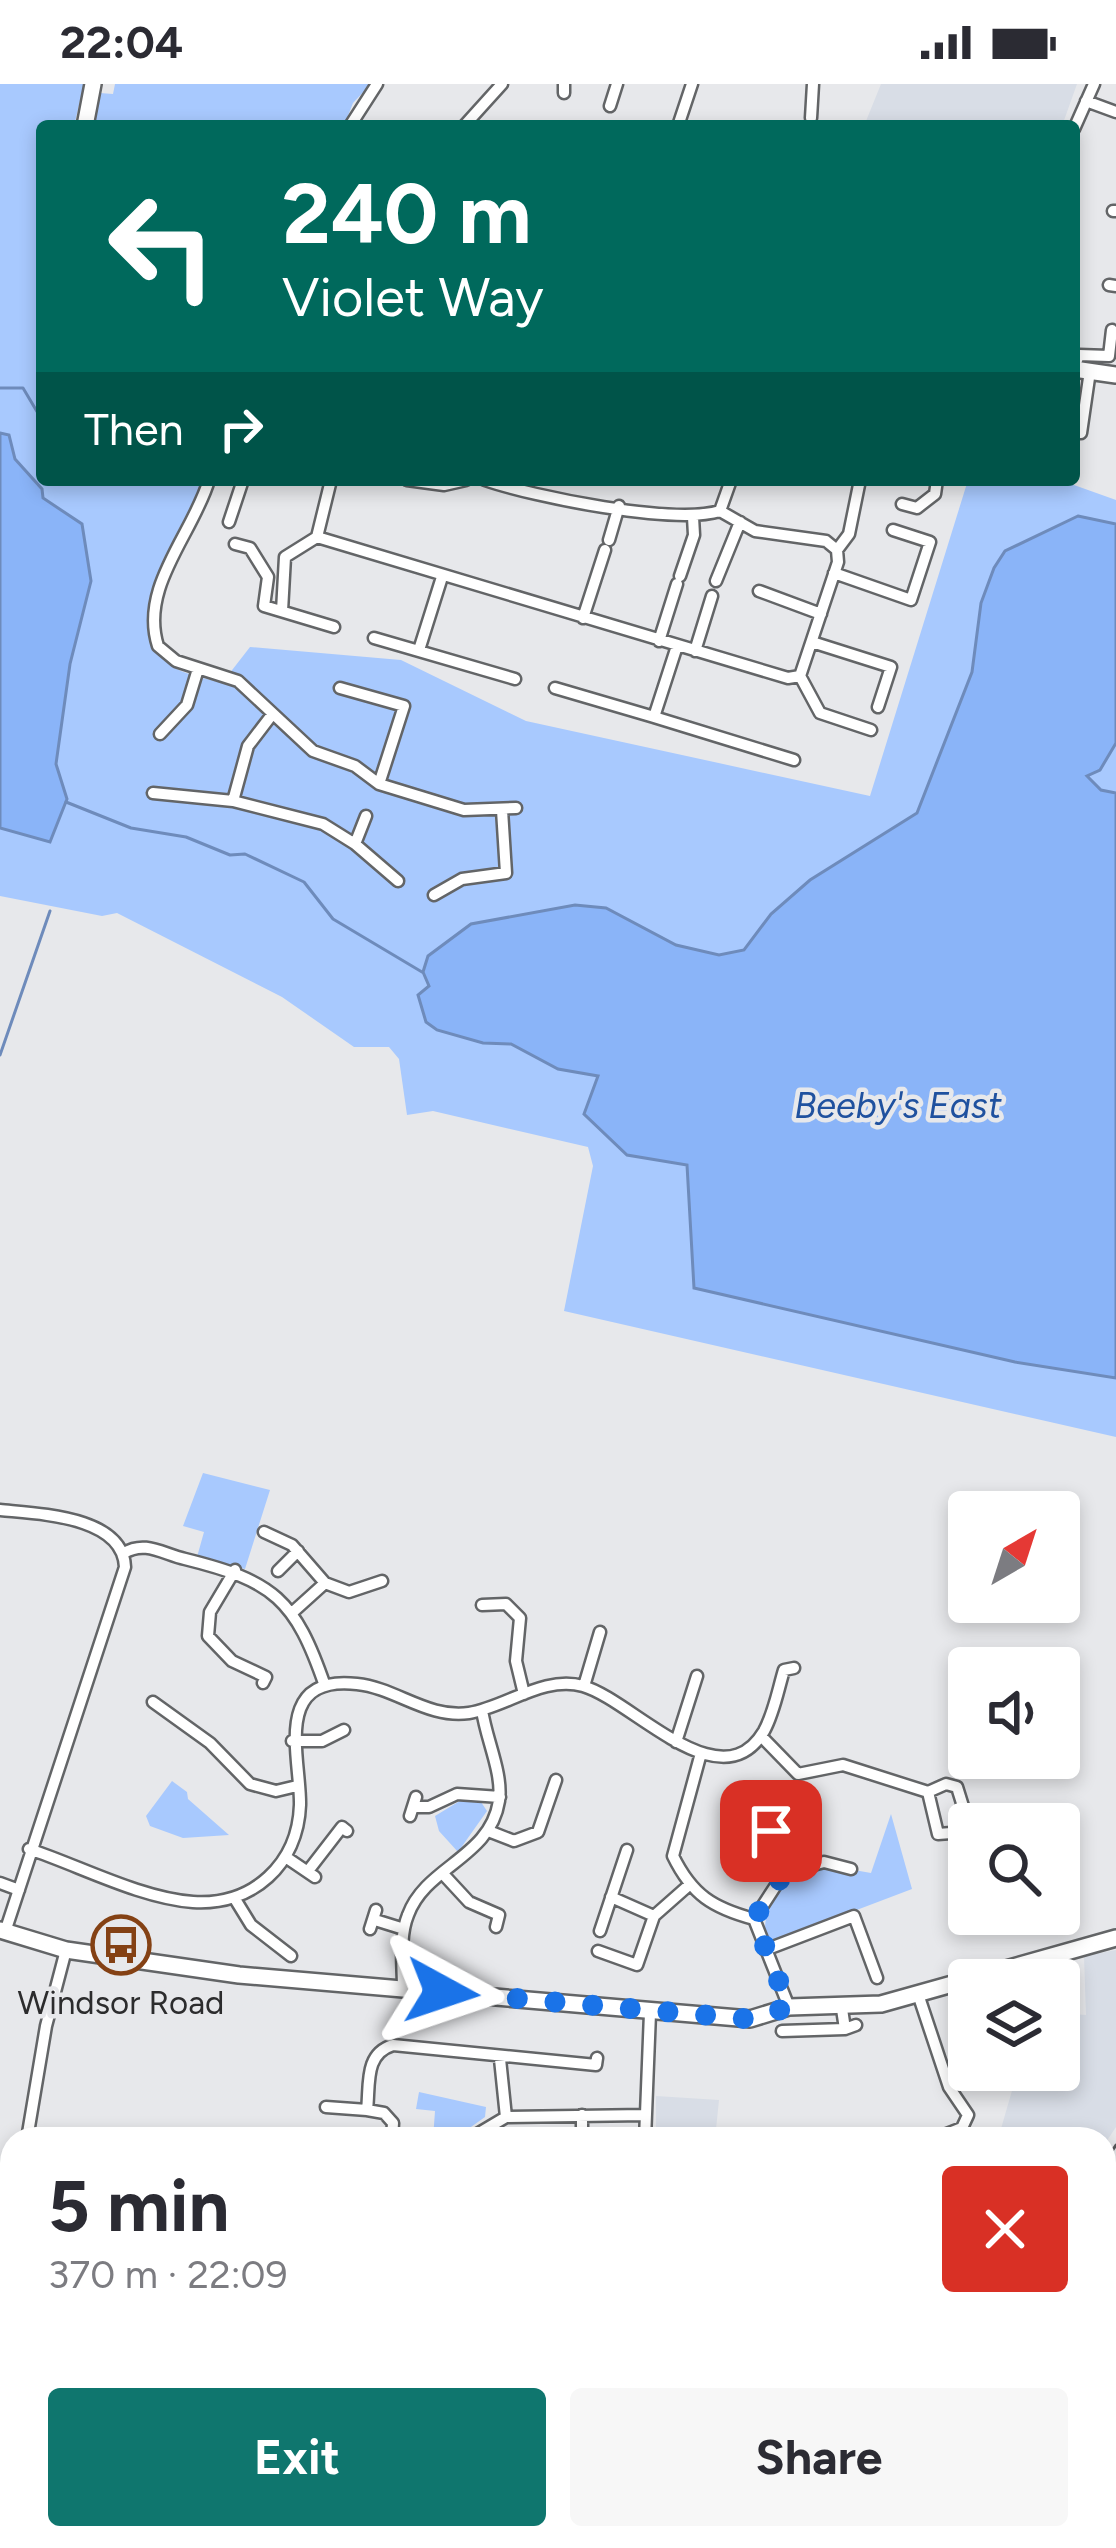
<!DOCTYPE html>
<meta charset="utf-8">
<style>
:root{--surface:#fff;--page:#f7f7f7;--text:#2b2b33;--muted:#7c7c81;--accent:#0f766e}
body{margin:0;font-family:Figtree,sans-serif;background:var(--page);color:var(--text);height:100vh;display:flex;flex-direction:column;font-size:45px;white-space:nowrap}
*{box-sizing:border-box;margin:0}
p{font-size:39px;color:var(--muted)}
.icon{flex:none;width:66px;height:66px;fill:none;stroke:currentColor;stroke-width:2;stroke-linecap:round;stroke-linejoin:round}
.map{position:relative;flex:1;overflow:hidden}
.details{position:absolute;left:0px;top:2043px;width:1116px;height:423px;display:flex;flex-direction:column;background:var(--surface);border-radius:36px 36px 0 0;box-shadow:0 6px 18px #0003}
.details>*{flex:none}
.top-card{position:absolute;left:36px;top:36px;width:1044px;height:366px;border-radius:12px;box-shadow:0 6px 18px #0003;background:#00695c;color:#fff;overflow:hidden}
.needle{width:78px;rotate:39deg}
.tools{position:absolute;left:948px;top:1407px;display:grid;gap:24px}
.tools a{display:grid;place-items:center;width:132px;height:132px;border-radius:12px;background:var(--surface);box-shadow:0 6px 18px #0003;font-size:60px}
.pin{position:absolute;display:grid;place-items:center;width:102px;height:102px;color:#fff;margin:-51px;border-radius:24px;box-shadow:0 6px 18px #0006}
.me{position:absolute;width:132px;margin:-66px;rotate:95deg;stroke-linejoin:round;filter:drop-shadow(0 0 9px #0008)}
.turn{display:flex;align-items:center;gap:42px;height:252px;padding:0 48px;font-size:54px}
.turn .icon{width:156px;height:156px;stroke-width:2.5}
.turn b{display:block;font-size:84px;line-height:102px}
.then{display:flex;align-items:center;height:114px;padding:0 48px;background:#0003;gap:24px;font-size:45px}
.round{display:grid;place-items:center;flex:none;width:126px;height:126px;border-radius:12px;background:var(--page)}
.head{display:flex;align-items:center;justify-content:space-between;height:204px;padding:0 48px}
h1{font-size:72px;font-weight:700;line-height:90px}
.action{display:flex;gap:24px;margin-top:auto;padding:24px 48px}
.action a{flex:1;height:138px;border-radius:12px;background:var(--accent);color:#fff;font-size:48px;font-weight:700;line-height:138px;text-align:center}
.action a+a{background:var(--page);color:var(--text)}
.status{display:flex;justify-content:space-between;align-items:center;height:84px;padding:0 60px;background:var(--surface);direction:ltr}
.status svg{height:33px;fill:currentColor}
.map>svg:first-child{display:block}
.built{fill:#d8dde6}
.green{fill:#a8c9fe}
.water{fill:#8ab4f8;stroke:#6e8bbb;stroke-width:3}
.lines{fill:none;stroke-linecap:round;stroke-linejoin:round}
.stream{stroke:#6e8bbb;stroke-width:3}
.street-casing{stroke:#636567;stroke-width:15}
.secondary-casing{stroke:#636567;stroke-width:20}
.street{stroke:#fff;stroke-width:10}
.secondary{stroke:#fff;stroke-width:15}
.rail{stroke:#58585a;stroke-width:3}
.route{stroke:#1a73e8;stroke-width:21;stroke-dasharray:0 37.8}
.labels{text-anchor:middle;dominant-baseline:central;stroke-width:9;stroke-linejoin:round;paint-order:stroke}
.poi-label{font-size:33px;fill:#2c2c2d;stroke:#e7e8eb}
.water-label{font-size:36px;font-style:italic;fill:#1f519f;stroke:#e7e8eb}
</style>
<div class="status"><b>22:04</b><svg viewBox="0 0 49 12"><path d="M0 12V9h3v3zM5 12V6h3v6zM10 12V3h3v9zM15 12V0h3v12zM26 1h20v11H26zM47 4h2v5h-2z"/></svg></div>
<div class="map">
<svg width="1116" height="2464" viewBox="0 0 1116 2464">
<rect width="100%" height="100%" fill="#e7e8eb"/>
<path class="built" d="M881,0H1077L1062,42H864Z
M1116,1866V2043L1104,2061V2055H998L1018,1986H1059V1929L1086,1931L1084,1872Z
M656,2012L719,2016L715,2055H656Z"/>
<path class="green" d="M0,0H84L74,42H42V396H205C190,443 112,536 169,580C183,591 206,594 222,599L250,563L401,576L526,637L870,712L968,396H1060L1116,416V1353L564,1227L593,1082L588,1063L433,1027L407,1031L399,975L389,963H354L282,913L117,829L102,832L0,812Z
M115,0H371L353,19L344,42H93L100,9L113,10Z
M203,1389L270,1406L245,1485L197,1473L204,1448L183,1442Z
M172,1697L187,1708L188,1715L229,1751L183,1754L150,1742L146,1732Z
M463,1715H479L487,1727L458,1768L439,1747L435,1732Z
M891,1730L912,1805L767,1860C760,1835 772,1813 788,1793L830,1784L851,1792L854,1786L871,1789Z
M419,2008L486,2023L485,2033L454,2055H433L435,2027L416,2025Z"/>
<path class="water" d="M0,349L9,351L15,375L42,405L43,414L82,440L91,497L70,580L56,680L67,715L50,758L0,744Z
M1078,432L1116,440V659L1100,686L1087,692L1101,706L1116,709V1294L1015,1278L694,1204L687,1081L627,1071L584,1030L598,992L558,985L511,960L483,959L437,946L426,938L418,911L429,902L423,888L428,872L471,840L575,821L606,824L676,861L719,871L744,866L771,830L810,796L917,729L972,588L981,519L994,484L1005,467Z"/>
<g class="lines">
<path class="stream" d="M0,304H23L42,336
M66,718L131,744L186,753L230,771L245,770L304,798L333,835L422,888
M0,971L50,827"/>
<g class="street-casing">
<path id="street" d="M564,9V0
M1086,17L1116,28
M610,22L617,0
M811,34L813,0
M350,42L377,0
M464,42L502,0
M678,42L692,0
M1074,45L1094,0
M1113,127H1116
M1109,201L1116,202
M1074,284L1079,271L1109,272L1112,246
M1081,349L1090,287
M209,396C193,450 139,503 158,562L176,577L238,597L313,667L355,682L379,700L464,726L516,724
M407,396L444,401L466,396
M485,396C534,413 674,441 720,427
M902,420L917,424L935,410L937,396
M720,427L731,396
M229,438L243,396
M317,453L788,594L800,592L838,478L837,466L826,457L755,447L720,427
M317,453L331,396
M609,456L619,422
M235,460L250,464L268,493L264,522L334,543
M837,466L849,450L860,396
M834,489L911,516L930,458L893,446
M680,492L694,451L693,433
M716,497L740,438
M759,507L821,530
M282,527L285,473L317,453
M583,534L605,466
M374,554L515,595
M659,557L677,500
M812,558L891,583L878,623
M419,566L442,493
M695,567L712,512
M800,592L820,629L871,646
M340,604L404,622L379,700
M555,604L654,633L677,562
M654,633L794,676
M160,650L187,621L198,585
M153,709L233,717L248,662L271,632
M233,717L323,740L355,760
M366,732L355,760L398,797
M434,811L462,795L506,789L502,726
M0,1426C39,1430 123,1432 125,1483L5,1848
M264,1448L292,1461L325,1499
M124,1469C145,1456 163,1470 185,1475C274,1497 295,1515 325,1602
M235,1486L210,1528L208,1552L232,1577L266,1593L263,1599
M278,1487L298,1467
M482,1521L506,1520L520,1534L516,1577L524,1610
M294,1527L325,1499L349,1508L382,1497
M584,1602L600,1548
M153,1618L210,1659L250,1700L276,1707L297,1702
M761,1652L798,1690L843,1681L928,1708L946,1700L957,1703L966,1732L964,1748L938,1750L928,1708
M292,1657H322L344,1646
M676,1658L697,1592
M701,1669L673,1772C692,1811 713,1824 754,1835L789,1923
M415,1723H429L457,1710L500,1713
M410,1732L416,1713
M771,1747L784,1789
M491,1748L514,1757L538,1748L556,1696
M29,1765C80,1782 140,1814 193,1818C253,1822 298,1780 300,1721C301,1675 271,1590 357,1600C396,1604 428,1635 469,1629C506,1623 544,1591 583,1602C632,1616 721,1720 764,1647C774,1629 778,1606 784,1586L794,1584
M287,1774L315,1793
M308,1787L342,1743L347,1747
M444,1791L469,1818L499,1831L496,1843
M0,1799L19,1806
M611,1813L654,1832
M235,1815L251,1841L291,1872
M754,1835L784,1789L824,1778L851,1785
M375,1836L404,1845
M370,1845L376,1826
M600,1847L627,1766
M765,1866L854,1832L877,1894
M598,1867L637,1881L654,1832L688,1802
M403,1905C403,1881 399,1853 408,1831C426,1782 490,1774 499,1717C503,1689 486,1655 482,1626
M918,1910L949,2003L968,2031L962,2044L934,2055
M842,1925L845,1945L856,1941
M782,1947L845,1945
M500,1975L506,2033
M326,2023L367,2026
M27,2055L46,1942L66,1866
M392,2055L393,2039L384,2029L367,2026C370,2000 364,1970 393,1961L596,1981L597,1974
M469,2055L506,2033L645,2031
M582,2055V2031
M645,2055L650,1929
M0,2352L12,2210
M410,2454L438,2464
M90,2456L97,2457L96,2464
M256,2464L257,2454
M563,2464L564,2454
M625,2464L632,2454
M792,2464L799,2454"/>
</g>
<g class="secondary-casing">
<path id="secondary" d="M85,42L93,0
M1074,285L1116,291
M0,1846L66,1866L239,1891L750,1935L789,1923L881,1920L1116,1854"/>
</g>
<use href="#street" class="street"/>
<use href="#secondary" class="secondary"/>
<path class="rail" d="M1104,2079L1116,2061
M853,2464L860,2454"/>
</g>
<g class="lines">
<path class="route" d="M442,1908L750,1935L789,1923L754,1835L784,1789L771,1747"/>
</g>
<defs>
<g id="bus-ring" transform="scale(3)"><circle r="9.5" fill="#e7e8eb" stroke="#844114" stroke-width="1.5"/><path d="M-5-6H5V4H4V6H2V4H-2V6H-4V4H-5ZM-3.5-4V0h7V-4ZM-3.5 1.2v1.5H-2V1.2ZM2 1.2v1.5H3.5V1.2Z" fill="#844114"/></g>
</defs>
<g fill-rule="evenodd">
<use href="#bus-ring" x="121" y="1861"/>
</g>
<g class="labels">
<g class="poi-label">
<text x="121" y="1918">Windsor Road</text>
</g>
<g class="water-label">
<text x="898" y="1021">Beeby's East</text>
</g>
</g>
</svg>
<div class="tools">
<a><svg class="needle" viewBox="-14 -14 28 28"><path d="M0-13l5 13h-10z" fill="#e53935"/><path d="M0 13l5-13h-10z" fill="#7c7c81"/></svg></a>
<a><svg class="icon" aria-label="sound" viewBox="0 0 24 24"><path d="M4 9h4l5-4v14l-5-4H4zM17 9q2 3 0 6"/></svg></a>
<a><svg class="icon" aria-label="search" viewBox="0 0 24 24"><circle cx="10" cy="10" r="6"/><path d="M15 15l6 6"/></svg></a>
<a><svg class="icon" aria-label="layers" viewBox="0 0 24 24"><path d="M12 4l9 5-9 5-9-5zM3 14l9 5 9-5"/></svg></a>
</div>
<div class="pin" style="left:771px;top:1747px;background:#d93025"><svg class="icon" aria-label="arrive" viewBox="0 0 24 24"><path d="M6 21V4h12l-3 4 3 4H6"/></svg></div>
<svg class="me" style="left:442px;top:1908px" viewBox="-20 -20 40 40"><path d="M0-17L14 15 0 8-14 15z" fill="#1a73e8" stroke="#fff" stroke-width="4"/></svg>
<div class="top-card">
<div class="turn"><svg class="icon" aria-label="left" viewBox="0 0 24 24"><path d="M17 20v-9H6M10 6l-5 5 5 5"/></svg><div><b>240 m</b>Violet Way</div></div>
<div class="then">Then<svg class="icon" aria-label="right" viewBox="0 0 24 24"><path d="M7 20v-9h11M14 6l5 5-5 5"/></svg></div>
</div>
<section class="details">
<div class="head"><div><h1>5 min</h1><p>370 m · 22:09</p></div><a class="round" style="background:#d93025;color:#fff"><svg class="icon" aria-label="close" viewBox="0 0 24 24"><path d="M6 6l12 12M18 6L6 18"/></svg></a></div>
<div class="action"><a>Exit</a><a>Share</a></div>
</section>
</div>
